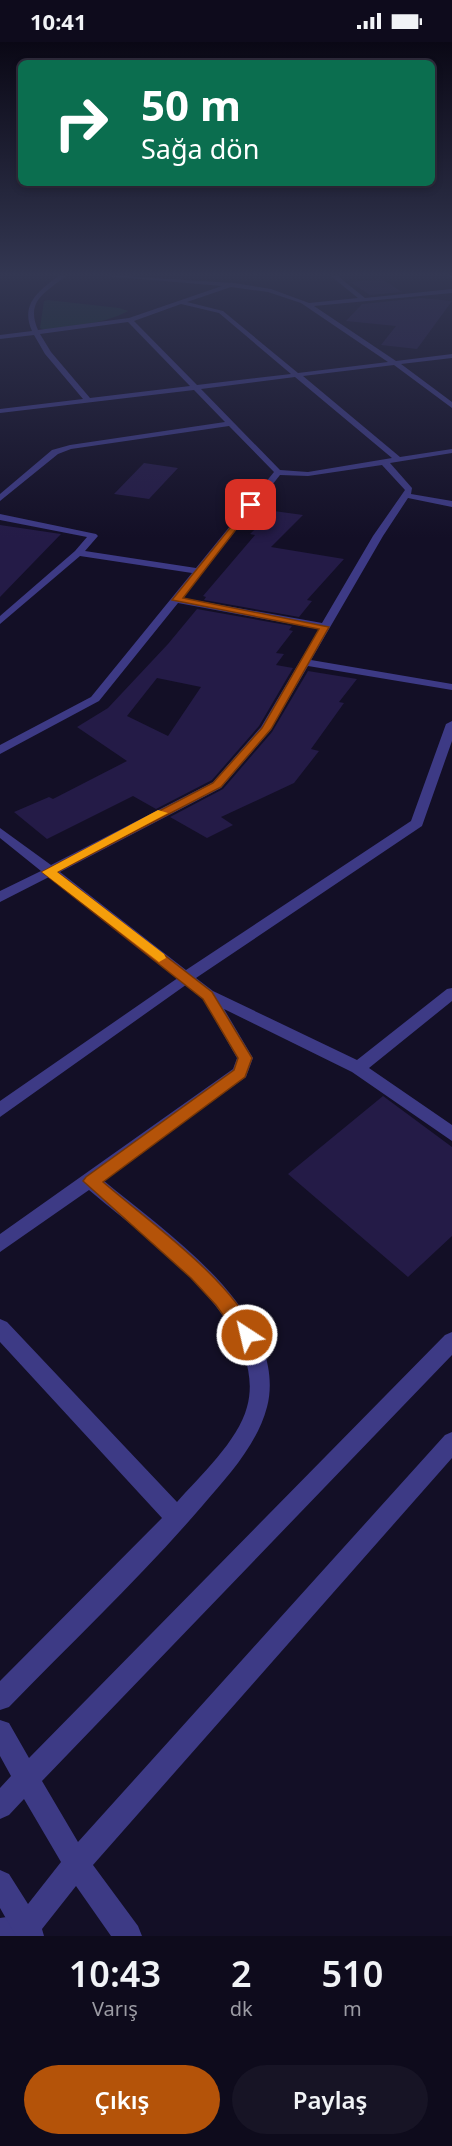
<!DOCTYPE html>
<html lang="tr">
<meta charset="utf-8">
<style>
:root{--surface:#0e0b1c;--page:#171425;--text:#f1f3f6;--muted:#9b9ba3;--line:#2e2b3b;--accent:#b45309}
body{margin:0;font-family:"Noto Sans",sans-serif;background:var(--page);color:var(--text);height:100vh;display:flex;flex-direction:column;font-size:22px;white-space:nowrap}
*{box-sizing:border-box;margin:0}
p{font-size:20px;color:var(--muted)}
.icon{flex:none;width:33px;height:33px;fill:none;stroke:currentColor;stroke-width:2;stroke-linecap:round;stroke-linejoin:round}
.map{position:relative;height:1894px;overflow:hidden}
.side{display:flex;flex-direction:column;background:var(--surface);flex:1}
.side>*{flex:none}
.guide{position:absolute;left:18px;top:18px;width:417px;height:126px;border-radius:9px;box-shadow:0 3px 9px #0003,0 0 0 2px var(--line);background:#0b6e4f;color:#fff;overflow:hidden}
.pin{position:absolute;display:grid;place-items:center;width:51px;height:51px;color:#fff;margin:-26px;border-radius:12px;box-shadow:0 3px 9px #0006}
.me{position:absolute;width:66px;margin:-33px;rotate:325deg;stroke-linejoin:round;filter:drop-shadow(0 0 4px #0008)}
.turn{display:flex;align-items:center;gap:21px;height:126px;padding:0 24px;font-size:27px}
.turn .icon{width:78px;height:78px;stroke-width:2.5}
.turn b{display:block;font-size:42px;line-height:51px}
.eta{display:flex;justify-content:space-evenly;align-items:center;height:102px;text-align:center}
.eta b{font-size:36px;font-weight:600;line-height:42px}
.button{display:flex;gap:12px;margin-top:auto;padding:12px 24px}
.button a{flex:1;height:69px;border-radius:36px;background:var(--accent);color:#fff;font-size:24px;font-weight:600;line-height:69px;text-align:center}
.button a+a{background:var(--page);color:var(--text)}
.status{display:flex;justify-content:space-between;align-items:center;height:42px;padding:0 30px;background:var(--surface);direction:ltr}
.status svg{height:16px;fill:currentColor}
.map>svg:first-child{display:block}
.green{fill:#12302f}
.building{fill:#241b47;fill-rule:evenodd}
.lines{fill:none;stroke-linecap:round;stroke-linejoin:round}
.minor{fill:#3d3a85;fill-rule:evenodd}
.tertiary{fill:#3d3a85;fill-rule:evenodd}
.secondary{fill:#6f6bff;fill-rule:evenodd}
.route{fill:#b45309;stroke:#753606;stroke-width:1.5}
.slow{fill:#f59e0b}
</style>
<div class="status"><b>10:41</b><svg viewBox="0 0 49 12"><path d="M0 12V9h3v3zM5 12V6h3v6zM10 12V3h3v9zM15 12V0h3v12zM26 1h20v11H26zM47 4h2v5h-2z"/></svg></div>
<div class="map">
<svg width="452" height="1894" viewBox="0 0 452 1894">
<rect width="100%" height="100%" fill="#130f26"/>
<path class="green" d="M48,258L119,266L128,269C102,283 72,284 44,288L40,286L44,259Z"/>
<path class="building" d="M382,237L402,250L370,253L350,240Z
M421,256L452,259L417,307L381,303L396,284L346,279L362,262Z
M144,421L178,426L149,457L114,452Z
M274,469L303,473L271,505L344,517L307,558L312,559L299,575L204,558L206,555L203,554L255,493L250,492Z
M0,483L61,492L0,555Z
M197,567L292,584L289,588L293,589L276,611L284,612L276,623L293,626L259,684L212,738L156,767L133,754L47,797L14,770L49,755L53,757L127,719L77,685L108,666L168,602ZM157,636L201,645L168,694L127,674Z
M308,629L357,637L339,660L344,661L311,707L319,709L294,741L221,775L233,783L207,796L170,775L223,747L272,690Z
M383,1054L452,1105V1194L408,1235L288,1132Z"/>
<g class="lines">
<path class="minor" d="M62,231H69C50,249 24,256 38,288L129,276L222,244L72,231L234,241L271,247L309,261L358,256L327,231H334L365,256L452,247V251L314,264L396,319L452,312V316L401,322L452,360V366L394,323L303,334L400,415L452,407V411L390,421L412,446L411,452L452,459V465L408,456L383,494L311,618L452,642V648L308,624L270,689L221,746L60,830L186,928L411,779L446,682L452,679V699L422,784L196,936L213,949L357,1018L447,947L452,946V959L369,1026L452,1083V1099L352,1030L224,967L253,1016L246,1035L103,1138C158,1184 238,1238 263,1307C270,1325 272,1346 267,1365C257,1403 228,1434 203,1463C143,1533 74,1598 9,1665L0,1668V1639L162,1476L0,1300V1277L7,1280L177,1460C200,1434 238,1399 247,1365C270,1281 145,1196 89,1148L0,1210V1192L233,1027L237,1016L203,957L49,835L0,860V849L41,829L0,796V786L51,823L213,740L261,685L319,587L178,561L99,659L0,712V703L91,655L192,531L80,514L0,582V574L75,509L87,495L0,478V472L96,492L98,494L85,509L196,526L274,430L229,384L71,407L58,412L0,459V452L52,408L70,403L225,380L194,348L0,371V367L83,357L45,312L34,293L0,297V293L32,289C19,260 42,247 62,231ZM231,245L268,250L301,261L388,320L298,331L223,269L187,260ZM181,262L219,271L291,332L197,343L134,279ZM128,280L190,344L90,356L51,310L40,292ZM295,335L392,416L308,430L280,428L201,347ZM382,423L405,448L373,494L322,581L182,556L280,433L308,434Z
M26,1872L36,1876L40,1886L39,1894H0V1876Z"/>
<path class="tertiary" d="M185,931L190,932L192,936L190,940L0,1075V1059Z
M452,1290V1313L42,1739L78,1800L445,1393L452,1390V1416L93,1823L138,1884L142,1894H111L76,1844L42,1887L44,1894H16L0,1866V1828L9,1832L28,1862L61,1820L24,1757L9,1773L0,1777V1746L11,1734L0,1714V1678L9,1681L29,1716L445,1293Z"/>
<path class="secondary" d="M444,231H451L452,236Z"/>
</g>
<linearGradient id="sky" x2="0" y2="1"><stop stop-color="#0a0815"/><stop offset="0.47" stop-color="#333752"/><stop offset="1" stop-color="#333752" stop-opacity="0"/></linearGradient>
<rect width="452" height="496" fill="url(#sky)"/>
<path class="route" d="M251,460L254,464L183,556L329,585L271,687L221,745L57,830L212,950L252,1016L245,1035L103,1140C149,1180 231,1237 256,1293L253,1298L247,1301L241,1298L216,1263L191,1236L83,1139L86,1135L234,1028L238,1016L203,957L42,830L213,741L262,686L319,587L172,558Z"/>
<path class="slow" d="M158,768L168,771L57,830L164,912L166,916L159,920L42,830Z"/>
</svg>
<div class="pin" style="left:251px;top:463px;background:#d93025"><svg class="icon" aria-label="arrive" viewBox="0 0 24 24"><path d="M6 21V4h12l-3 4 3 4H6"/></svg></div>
<svg class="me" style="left:247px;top:1293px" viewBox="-20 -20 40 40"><circle r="17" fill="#b45309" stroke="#fff" stroke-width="3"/><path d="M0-11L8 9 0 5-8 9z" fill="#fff"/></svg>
<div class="guide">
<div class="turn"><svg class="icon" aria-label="right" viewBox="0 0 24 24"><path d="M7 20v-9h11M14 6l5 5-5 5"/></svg><div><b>50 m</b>Sağa dön</div></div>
</div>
</div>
<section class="side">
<div class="eta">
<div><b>10:43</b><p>Varış</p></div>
<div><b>2</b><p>dk</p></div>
<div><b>510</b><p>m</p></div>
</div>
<div class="button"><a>Çıkış</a><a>Paylaş</a></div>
</section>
